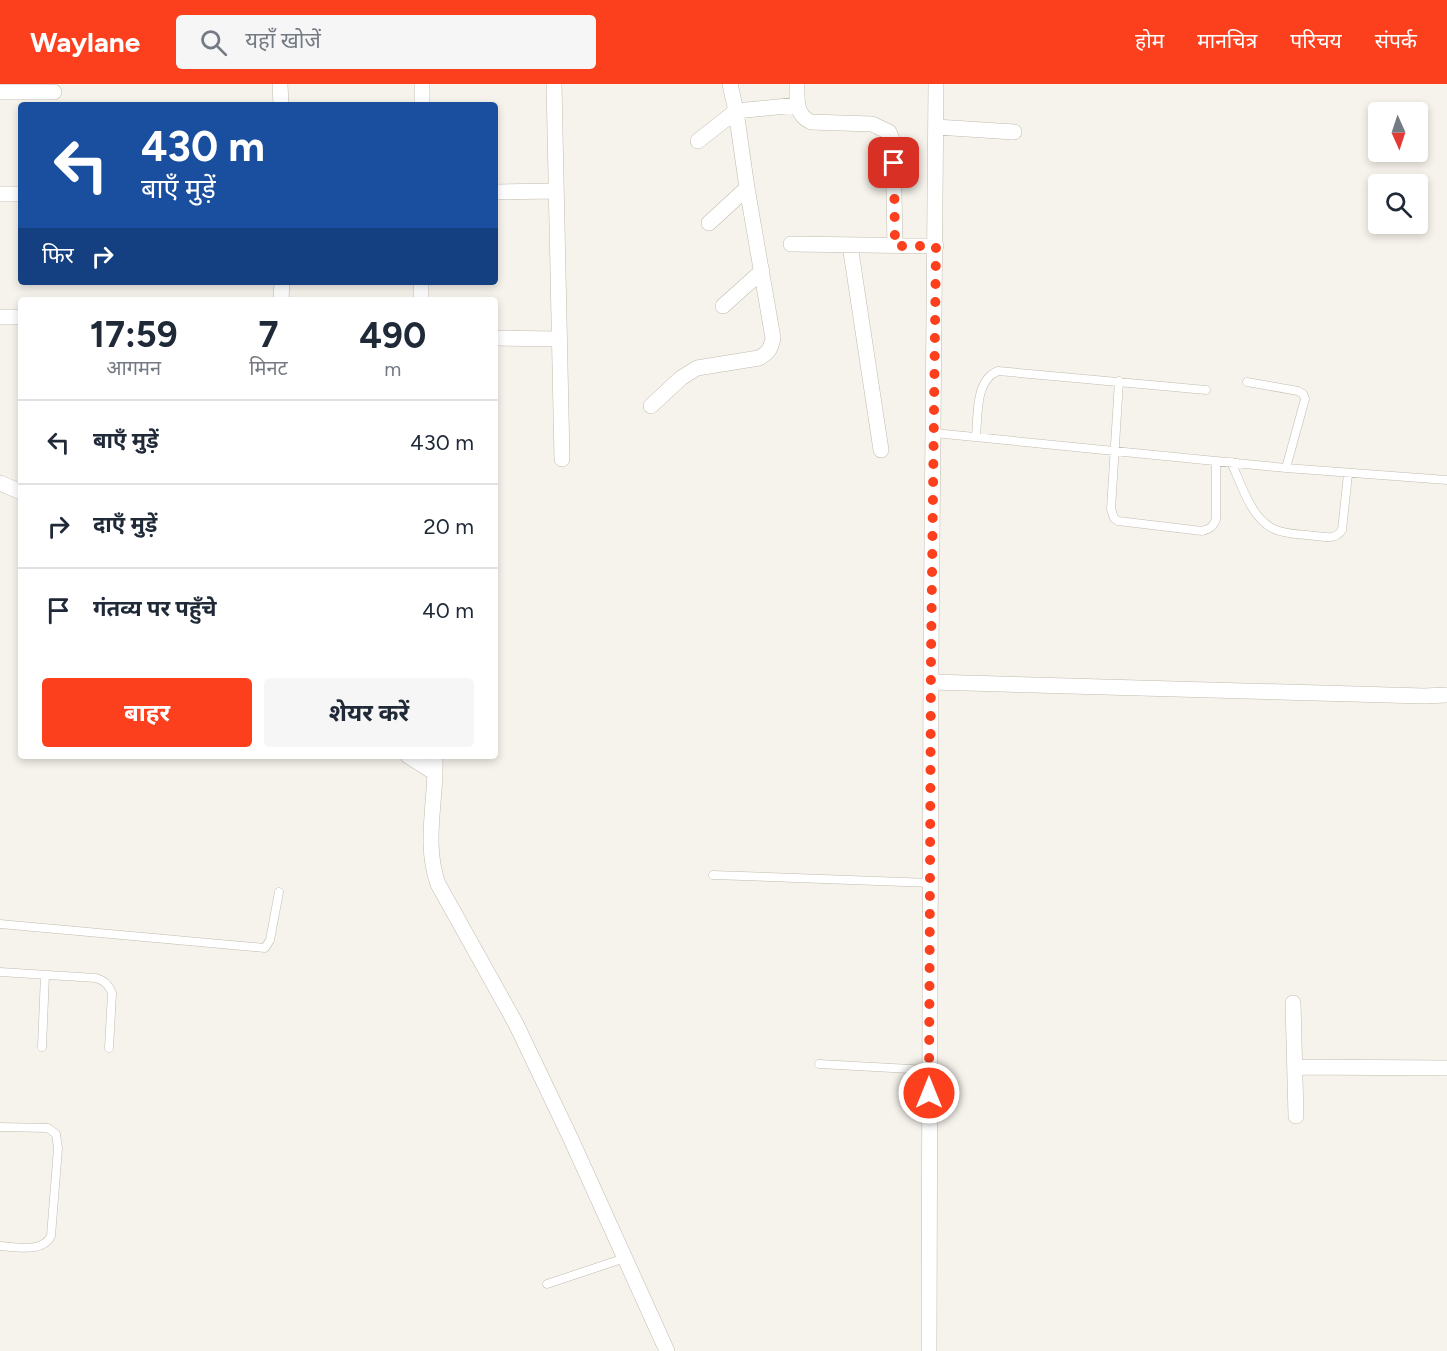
<!DOCTYPE html>
<html lang="hi">
<meta charset="utf-8">
<style>
:root{--surface:#fff;--page:#f6f6f7;--text:#1f2937;--muted:#747a83;--line:#e0e1e3;--accent:#fc3f1d}
body{margin:0;font-family:Figtree,"Noto Sans Devanagari",sans-serif;background:var(--page);color:var(--text);height:100vh;display:flex;flex-direction:column;font-size:22px;white-space:nowrap}
*{box-sizing:border-box;margin:0}
p{font-size:20px;color:var(--muted)}
.icon{flex:none;width:33px;height:33px;fill:none;stroke:currentColor;stroke-width:2;stroke-linecap:round;stroke-linejoin:round}
.map{position:relative;flex:1;overflow:hidden}
.sheet{position:absolute;left:18px;top:213px;width:480px;height:462px;display:flex;flex-direction:column;background:var(--surface);border-radius:6px;box-shadow:0 3px 9px #0003}
.sheet>*{flex:none}
.hud{position:absolute;left:18px;top:18px;width:480px;height:183px;border-radius:6px;box-shadow:0 3px 9px #0003;background:#1a4fa0;color:#fff;overflow:hidden}
.needle{width:39px;rotate:177deg}
.fabs{position:absolute;left:1368px;top:18px;display:grid;gap:12px}
.fabs a{display:grid;place-items:center;width:60px;height:60px;border-radius:6px;background:var(--surface);box-shadow:0 3px 9px #0003;font-size:30px}
.pin{position:absolute;display:grid;place-items:center;width:51px;height:51px;color:#fff;margin:-26px;border-radius:12px;box-shadow:0 3px 9px #0006}
.me{position:absolute;width:66px;margin:-33px;rotate:0deg;stroke-linejoin:round;filter:drop-shadow(0 0 4px #0008)}
.turn{display:flex;align-items:center;gap:21px;height:126px;padding:0 24px;font-size:27px}
.turn .icon{width:78px;height:78px;stroke-width:2.5}
.turn b{display:block;font-size:42px;line-height:51px}
.then{display:flex;align-items:center;height:57px;padding:0 24px;background:#0003;gap:12px;font-size:22px}
.eta{display:flex;justify-content:space-evenly;align-items:center;height:102px;text-align:center}
.eta b{font-size:36px;font-weight:700;line-height:42px}
.primary-button{display:flex;gap:12px;margin-top:auto;padding:12px 24px}
.primary-button a{flex:1;height:69px;border-radius:6px;background:var(--accent);color:#fff;font-size:24px;font-weight:700;line-height:69px;text-align:center}
.primary-button a+a{background:var(--page);color:var(--text)}
ul{padding:0;list-style:none}
li{display:flex;align-items:center;gap:18px;height:84px;padding:0 24px;border-top:2px solid var(--line)}
li div{flex:1}
li b{display:block;font-size:22px}
li em{font-style:normal}
header{display:flex;align-items:center;gap:36px;box-sizing:border-box;height:84px;padding:0 30px;background:var(--accent);color:#fff}
header strong{font-size:28px}
nav{display:flex;gap:33px;margin-inline-start:auto;font-size:21px}
.search{width:420px;height:54px;background:var(--page);display:flex;align-items:center;gap:15px;box-sizing:border-box;padding:0 21px;border-radius:6px;color:var(--muted);font-size:22px}
.map>svg:first-child{display:block}
.lines{fill:none;stroke-linecap:round;stroke-linejoin:round}
.lane-casing{stroke:#c2bbae;stroke-width:9}
.street-casing{stroke:#c2bbae;stroke-width:16}
.lane{stroke:#fff;stroke-width:8}
.street{stroke:#fff;stroke-width:15}
.route{stroke:#fc3f1d;stroke-width:10;stroke-dasharray:0 18}
</style>
<header>
<strong>Waylane</strong>
<div class="search"><svg class="icon" aria-label="search" viewBox="0 0 24 24"><circle cx="10" cy="10" r="6"/><path d="M15 15l6 6"/></svg>यहाँ खोजें</div>
<nav><a>होम</a><a>मानचित्र</a><a>परिचय</a><a>संपर्क</a></nav>
</header>
<div class="map">
<svg width="1447" height="1267" viewBox="0 0 1447 1267">
<rect width="100%" height="100%" fill="#f6f3ec"/>
<g class="lines">
<g class="lane-casing">
<path id="lane" d="M1119,297L1111,425L1114,434L1118,437L1202,447C1210,445 1213,443 1216,435V377
M1247,298L1298,307L1303,310L1305,315L1286,384
M934,349L1286,384L1447,396
M976,353C978,331 975,296 998,287L1206,306
M1231,378C1241,399 1251,435 1274,445C1286,451 1303,450 1316,452C1326,453 1335,456 1342,446L1348,390
M713,791L931,799
M0,840L265,864L270,856L279,808
M0,888L96,894C105,897 108,900 112,909L109,964
M42,963L45,891
M819,980L929,986
M0,1043L48,1044L56,1050L58,1064L51,1152C43,1169 16,1163 0,1162
M547,1200L625,1174"/>
</g>
<g class="street-casing">
<path id="street" d="M280,0L281,21
M554,0L562,375
M797,0C797,15 795,31 811,38L872,40L889,48L893,58L895,162
M0,8H54
M422,21V0
M936,43L1014,48
M698,57L736,27L797,21
M495,108L556,107
M0,110H21
M709,139L747,104
M791,160L936,162
M850,161L881,366
M281,216L282,198
M421,216V198
M723,222L762,187
M0,233H21
M495,254L558,255
M651,322L681,294L697,284L759,274C768,269 771,265 773,254L747,104L736,27L730,0
M0,399L21,408
M931,598L1424,612L1447,611
M408,672L435,689
M435,672C437,715 423,758 438,800L516,940L570,1053L667,1267
M1293,919L1296,1032
M1295,983L1447,984
M929,1267L931,574L936,0"/>
</g>
<use href="#lane" class="lane"/>
<use href="#street" class="street"/>
</g>
<g class="lines">
<path class="route" d="M894,79L895,162H936L931,574L929,1009"/>
</g>
</svg>
<div class="fabs">
<a><svg class="needle" viewBox="-14 -14 28 28"><path d="M0-13l5 13h-10z" fill="#e53935"/><path d="M0 13l5-13h-10z" fill="#747a83"/></svg></a>
<a><svg class="icon" aria-label="search" viewBox="0 0 24 24"><circle cx="10" cy="10" r="6"/><path d="M15 15l6 6"/></svg></a>
</div>
<div class="pin" style="left:894px;top:79px;background:#d93025"><svg class="icon" aria-label="arrive" viewBox="0 0 24 24"><path d="M6 21V4h12l-3 4 3 4H6"/></svg></div>
<svg class="me" style="left:929px;top:1009px" viewBox="-20 -20 40 40"><circle r="17" fill="#fc3f1d" stroke="#fff" stroke-width="3"/><path d="M0-11L8 9 0 5-8 9z" fill="#fff"/></svg>
<div class="hud">
<div class="turn"><svg class="icon" aria-label="left" viewBox="0 0 24 24"><path d="M17 20v-9H6M10 6l-5 5 5 5"/></svg><div><b>430 m</b>बाएँ मुड़ें</div></div>
<div class="then">फिर<svg class="icon" aria-label="right" viewBox="0 0 24 24"><path d="M7 20v-9h11M14 6l5 5-5 5"/></svg></div>
</div>
<section class="sheet">
<div class="eta">
<div><b>17:59</b><p>आगमन</p></div>
<div><b>7</b><p>मिनट</p></div>
<div><b>490</b><p>m</p></div>
</div>
<ul>
<li><svg class="icon" aria-label="left" viewBox="0 0 24 24"><path d="M17 20v-9H6M10 6l-5 5 5 5"/></svg><div><b>बाएँ मुड़ें</b></div><em>430 m</em></li>
<li><svg class="icon" aria-label="right" viewBox="0 0 24 24"><path d="M7 20v-9h11M14 6l5 5-5 5"/></svg><div><b>दाएँ मुड़ें</b></div><em>20 m</em></li>
<li><svg class="icon" aria-label="arrive" viewBox="0 0 24 24"><path d="M6 21V4h12l-3 4 3 4H6"/></svg><div><b>गंतव्य पर पहुँचे</b></div><em>40 m</em></li>
</ul>
<div class="primary-button"><a>बाहर</a><a>शेयर करें</a></div>
</section>
</div>
